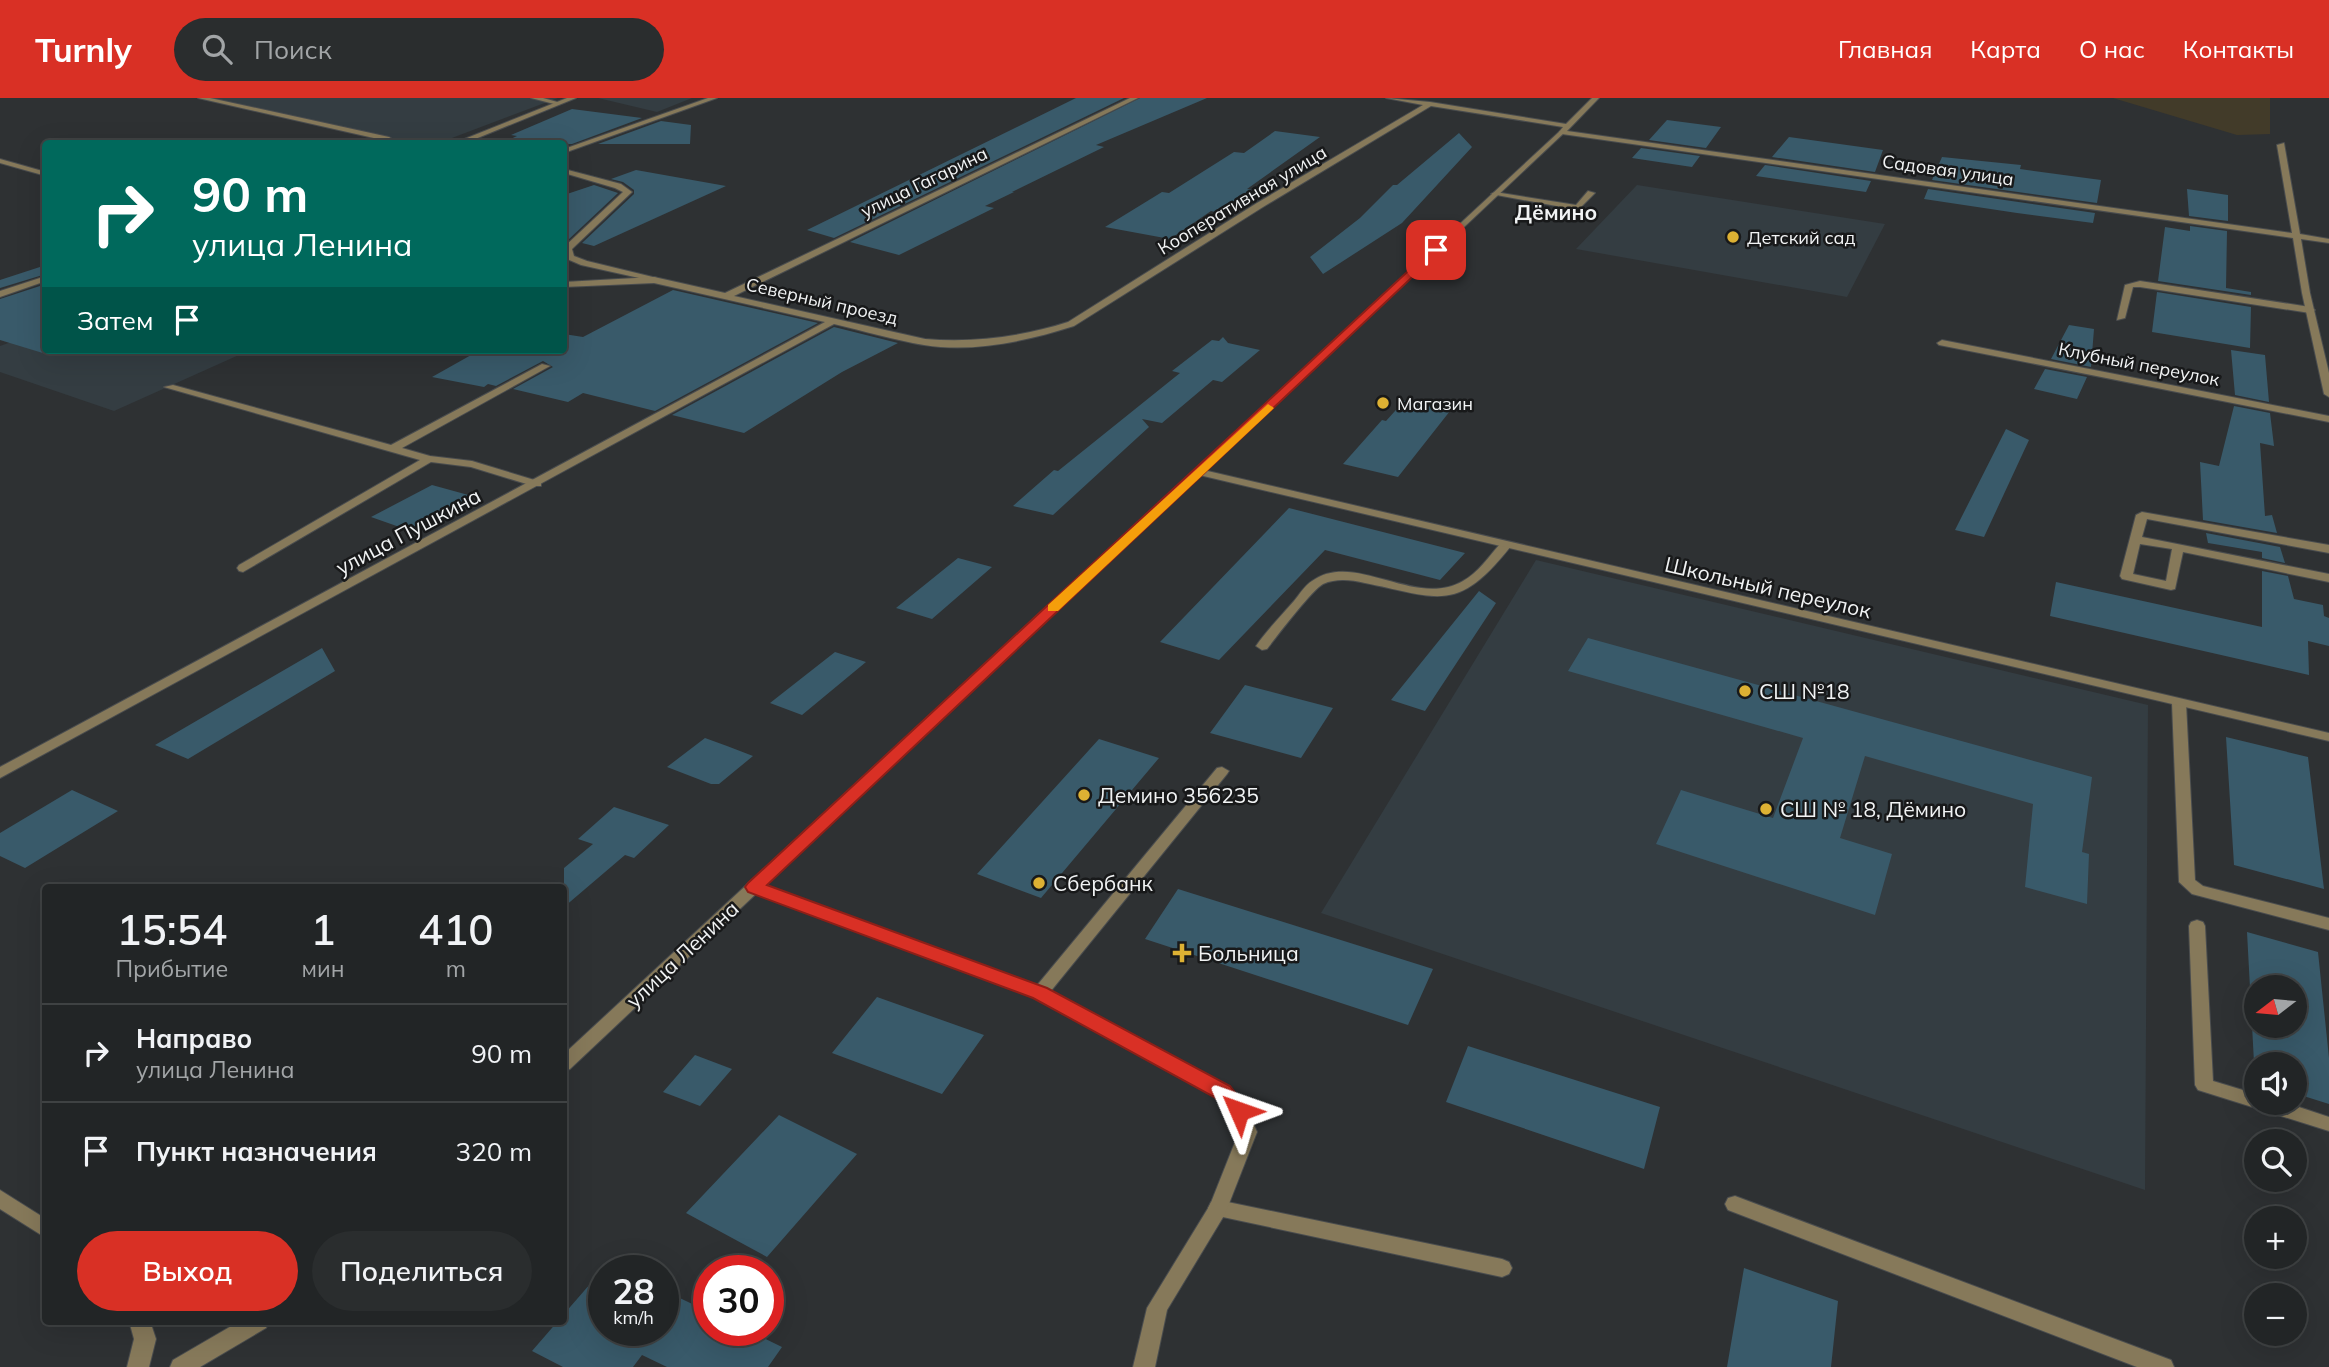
<!DOCTYPE html>
<html lang="ru">
<meta charset="utf-8">
<style>
:root{--surface:#222526;--page:#2a2d2e;--text:#f1f3f6;--muted:#a2a5a7;--line:#3f4243;--accent:#d93025}
body{margin:0;font-family:Mulish,sans-serif;background:var(--page);color:var(--text);height:100vh;display:flex;flex-direction:column;font-size:26px;white-space:nowrap}
*{box-sizing:border-box;margin:0}
p{font-size:23px;color:var(--muted)}
.icon{flex:none;width:38px;height:38px;fill:none;stroke:currentColor;stroke-width:2;stroke-linecap:round;stroke-linejoin:round}
.map{position:relative;flex:1;overflow:hidden}
.details{position:absolute;left:42px;top:786px;width:525px;height:441px;display:flex;flex-direction:column;background:var(--surface);border-radius:7px;box-shadow:0 7px 28px #0002,0 0 0 2px var(--line)}
.details>*{flex:none}
.guide{position:absolute;left:42px;top:42px;width:525px;height:214px;border-radius:7px;box-shadow:0 7px 28px #0002,0 0 0 2px var(--line);background:#00695c;color:#fff;overflow:hidden}
.needle{width:46px;rotate:254deg}
.fabs{position:absolute;left:2244px;top:877px;display:grid;gap:14px}
.fabs a{display:grid;place-items:center;width:63px;height:63px;border-radius:50%;background:var(--surface);box-shadow:0 7px 28px #0002,0 0 0 2px var(--line);font-size:35px}
.speed{position:absolute;left:588px;top:1157px;display:flex;gap:14px;font-size:35px;font-weight:700;text-align:center}
.speed>*{display:grid;place-content:center;width:91px;height:91px;border-radius:50%;background:var(--surface);box-shadow:0 7px 28px #0002,0 0 0 2px var(--line);line-height:1}
.speed small{font-size:18px;font-weight:400}
.speed .limit{border:10px solid #d22;background:#fff;color:#111}
.pin{position:absolute;display:grid;place-items:center;width:60px;height:60px;color:#fff;margin:-30px;border-radius:14px;box-shadow:0 4px 10px #0006}
.me{position:absolute;width:77px;margin:-38px;rotate:313deg;stroke-linejoin:round;filter:drop-shadow(0 0 5px #0008)}
.turn{display:flex;align-items:center;gap:24px;height:147px;padding:0 35px;font-size:32px}
.turn .icon{width:91px;height:91px;stroke-width:2.5}
.turn b{display:block;font-size:49px;line-height:60px}
.then{display:flex;align-items:center;height:66px;padding:0 35px;background:#0003;gap:14px;font-size:26px}
.eta{display:flex;justify-content:space-evenly;align-items:center;height:119px;text-align:center}
.eta b{font-size:42px;font-weight:600;line-height:49px}
.action{display:flex;gap:14px;margin-top:auto;padding:14px 35px}
.action a{flex:1;height:80px;border-radius:42px;background:var(--accent);color:#fff;font-size:28px;font-weight:600;line-height:80px;text-align:center}
.action a+a{background:var(--page);color:var(--text)}
ul{padding:0;list-style:none}
li{display:flex;align-items:center;gap:21px;height:98px;padding:0 35px;border-top:2px solid var(--line)}
li div{flex:1}
li b{display:block;font-size:26px}
li em{font-style:normal}
header{display:flex;align-items:center;gap:42px;box-sizing:border-box;height:98px;padding:0 35px;background:var(--accent);color:#fff}
header strong{font-size:33px}
nav{display:flex;gap:38px;margin-inline-start:auto;font-size:24px}
.search{width:490px;height:63px;background:var(--page);display:flex;align-items:center;gap:18px;box-sizing:border-box;padding:0 24px;border-radius:38px;color:var(--muted);font-size:26px}
.map>svg:first-child{display:block}
.built{fill:#343d42}
.green{fill:#423b29}
.building{fill:#395a6a;fill-rule:evenodd}
.lines{fill:none;stroke-linecap:round;stroke-linejoin:round}
.service-casing{stroke:#494c4e;stroke-width:2}
.minor-casing{stroke:#494c4e;stroke-width:2}
.tertiary-casing{stroke:#494c4e;stroke-width:2}
.service{fill:#86795a;fill-rule:evenodd}
.minor{fill:#86795a;fill-rule:evenodd}
.tertiary{fill:#86795a;fill-rule:evenodd}
.route{fill:#d93025;stroke:#8d1f18;stroke-width:2}
.slow{fill:#f59e0b}
.poi-dot{fill:#ddb133;stroke:#18191a;stroke-width:2.5}
.labels{text-anchor:middle;dominant-baseline:central;stroke-width:5;stroke-linejoin:round;paint-order:stroke}
.far-street-label{font-size:18px;fill:#f1f3f4;stroke:#18191a}
.far-poi-label{font-size:18px;fill:#f1f3f4;stroke:#18191a;text-anchor:start}
.far-quarter-label{font-size:21px;font-weight:bold;fill:#f1f3f4;stroke:#18191a}
.street-label{font-size:21px;fill:#f1f3f4;stroke:#18191a}
.poi-label{font-size:21px;fill:#f1f3f4;stroke:#18191a;text-anchor:start}
</style>
<header>
<strong>Turnly</strong>
<div class="search"><svg class="icon" aria-label="search" viewBox="0 0 24 24"><circle cx="10" cy="10" r="6"/><path d="M15 15l6 6"/></svg>Поиск</div>
<nav><a>Главная</a><a>Карта</a><a>О нас</a><a>Контакты</a></nav>
</header>
<div class="map">
<svg width="2329" height="1269" viewBox="0 0 2329 1269">
<rect width="100%" height="100%" fill="#2e3133"/>
<path class="built" d="M212,0H558L436,46L411,45Z
M598,0H692L657,14Z
M1637,87L1885,126L1847,199L1576,151Z
M45,232L46,252H250L114,313L0,274V248Z
M1536,462L2148,607L2145,1092L1321,815Z"/>
<path class="green" d="M2113,0H2270V36L2237,37Z"/>
<path class="building" d="M1076,0H1124L834,140L807,132Z
M1140,0H1207L1096,47L1104,49L1012,94H1014L985,108L994,110L899,157L850,144Z
M572,11L642,20L572,46H500L517,38L511,37Z
M1667,22L1721,29L1706,50L1649,42Z
M661,23L691,27L690,46H598Z
M1275,33L1320,39L1247,91L1254,92L1220,115L1211,113L1170,141L1105,129L1162,94L1169,95L1234,54L1244,55Z
M1459,35L1472,49L1402,125L1323,176L1310,159L1360,120L1393,87H1397Z
M1789,39L1883,52L1875,74L1772,59Z
M1641,50L1700,58L1692,69L1632,60Z
M1942,59L2021,67L2020,71L2101,82L2097,105L1932,82Z
M1765,67L1871,83L1866,94L1756,78Z
M636,72L726,88L594,148L582,145L634,96V92L623,84L611,81Z
M594,87L618,95L567,143L564,142V97Z
M1928,91L2095,115L2093,125L2017,115L1924,101Z
M2187,91L2228,97V123L2189,118Z
M2190,128L2227,133L2226,190L2251,194V197L2158,183L2165,129L2190,133Z
M46,167V176L0,190V182Z
M46,186V256L0,242V201Z
M673,192L818,225L655,313L583,295L568,304L513,291L553,269L543,263L496,288L488,286L484,289L432,279L480,252H564V236L583,239Z
M2157,194L2251,209L2250,250L2152,234Z
M2069,227L2094,231L2091,269L2051,261Z
M834,229L898,245L842,274L744,335L672,317Z
M1223,239L1228,245L1260,252L1222,284L1213,282L1162,325L1142,321L1149,329L1053,417L1013,408L1054,372L1058,373L1180,275L1172,273L1212,242L1219,243Z
M2231,252L2265,257L2269,304L2235,297Z
M2045,271L2087,279L2077,301L2034,291Z
M1404,303L1450,313L1398,379L1343,366L1382,322L1386,323Z
M2234,308L2270,315L2274,348L2260,345L2265,418L2272,417L2277,435L2203,422L2200,364L2219,368Z
M2006,331L2029,342L1984,439L1955,432Z
M432,387L472,398L408,432L371,419Z
M1289,410L1465,455L1440,482L1325,452L1219,562L1160,544Z
M2206,435L2280,449L2285,465L2262,460V454L2208,445Z
M958,460L992,469L932,521L896,510Z
M2262,473L2288,478L2294,501L2323,507L2324,518L2329,520V548L2308,543L2309,577L2050,518L2056,484L2262,529Z
M1479,493L1496,505L1425,613L1391,602Z
M1588,540L2092,679L2082,754L2089,756L2087,806L2025,789L2033,706L1865,658L1840,740L1892,756L1875,817L1656,746L1681,692L1773,720L1803,640L1568,573Z
M322,550L335,573L188,661L155,647Z
M835,554L866,564L802,617L770,605Z
M1245,587L1333,610L1301,660L1210,635Z
M2226,639L2308,659L2324,791L2234,767Z
M705,640L727,648L753,658L719,686H711L667,669Z
M1099,641L1159,660L1041,800L977,776Z
M72,692L118,713L25,770L0,758V735Z
M614,709L669,727L634,760L625,757L564,809V770L593,746L578,741Z
M1178,791L1433,871L1408,927L1145,841Z
M2247,834L2318,854L2329,960V1006L2294,995V966H2256L2255,983ZM2256,889H2294V928H2256Z
M877,899L984,937L942,996L832,955Z
M1468,948L1660,1009L1644,1071L1446,1004Z
M695,957L732,971L700,1008L663,994Z
M779,1017L857,1056L767,1159L686,1115Z
M604,1170V1232H663V1192L709,1214V1232H747L782,1249L768,1269H667L642,1257L633,1269H563L532,1253L558,1223H564V1216Z
M1744,1170L1838,1203L1831,1269H1727Z"/>
<g class="lines">
<g class="service-casing">
<path id="service" d="M531,0H543L561,5L558,7Z
M564,71L621,86L632,94L572,151L574,158L587,163L657,180V184L581,167L567,161L565,148L623,94L615,90L564,75Z
M1588,93L1595,95L1578,112L1491,96L1495,94L1576,107Z
M2140,183L2310,209L2315,212L2310,215L2140,189H2133L2125,220L2117,222L2125,187Z
M542,266L550,268L402,350L430,358L472,363L541,384V388H533L471,369L431,364L243,474L239,473L237,470L239,467L420,362L164,289L173,287L391,347Z
M2142,414L2329,447V455L2147,421L2142,439L2329,476V484L2183,454L2175,491L2171,492L2122,481L2120,478L2136,417ZM2140,446L2172,451L2166,483L2133,476Z
M1505,444L1511,448C1457,516 1440,500 1365,485C1351,482 1337,480 1323,486C1312,492 1277,538 1267,551L1262,552L1256,548C1267,532 1281,518 1294,503C1299,497 1305,487 1312,483C1355,452 1415,511 1463,483C1478,475 1489,458 1501,445Z
M2179,601L2186,605L2195,782L2203,788L2329,820V832L2192,796L2179,784L2172,605Z
M1222,669L1229,673L1227,676L1046,899L1040,901L1034,899L1031,895L1034,891L1217,670Z
M2197,822L2203,824L2205,828L2213,983L2256,996V1004H2284L2329,1019V1033L2198,992L2195,987L2189,828L2191,824Z
M1735,1098L2171,1262L2174,1269H2137L1728,1112L1725,1106L1728,1100Z
M1218,1102L1502,1161L1509,1164L1512,1170L1509,1176L1502,1179L1218,1118L1211,1116L1208,1110L1211,1104Z"/>
</g>
<g class="minor-casing">
<path id="minor" d="M198,0H210L389,39L400,46H391L387,43Z
M567,0H576L463,46H452Z
M708,0H717L564,55V51Z
M1130,0H1138L734,198L925,241C974,245 1021,239 1068,224L1257,105L1423,7L1386,0L1430,4L1566,26L1592,0H1599L1567,33L2292,135L2277,47L2284,45L2300,136L2329,141V145L2301,141L2310,195L2329,275V299L2324,296L2302,195L2293,140L1562,36L1559,34L1563,29L1431,8L1263,109L1074,228C1027,243 974,255 924,247C894,242 864,233 834,226L0,680V669L825,224L654,185L564,189V184L654,179L725,195Z
M0,61L46,74V78L0,65Z
M46,178V183L0,199V193Z
M1942,242L2329,318V324L1939,247L1937,245Z
M1199,371L2329,635V643L1195,376L1194,374Z
M754,784L1046,891L1229,989L1246,1008L1257,1034L1225,1116L1167,1212L1155,1269H1133L1147,1210L1210,1107L1239,1034L1231,1017L1217,999L1034,899L748,793L746,789L748,785Z"/>
</g>
<g class="tertiary-casing">
<path id="tertiary" d="M1560,33L1565,34L570,971L564,973V956Z
M0,1092L46,1121V1140L0,1111Z
M129,1223H150L156,1241L149,1269H127L134,1241Z
M240,1223H269L266,1230L200,1269H170L173,1262Z"/>
</g>
<use href="#service" class="service"/>
<use href="#minor" class="minor"/>
<use href="#tertiary" class="tertiary"/>
</g>
<path class="route" d="M1433,150L1441,152L767,787L1047,890L1230,988L1249,1013L1246,1018C1231,1023 1225,1010 1216,1000L1033,900L748,794L745,789L748,785Z"/>
<path class="slow" d="M1268,306L1274,310L1272,312L1058,513H1048V507Z"/>
<g class="poi-dot">
<circle cx="1733" cy="139" r="7"/>
<circle cx="1383" cy="305" r="7"/>
<circle cx="1745" cy="593" r="7"/>
<circle cx="1084" cy="697" r="7"/>
<circle cx="1766" cy="711" r="7"/>
<circle cx="1039" cy="785" r="7"/>
<path d="M1178.5 844.5h7v7h7v7h-7v7h-7v-7h-7v-7h7z"/>
</g>
<g class="labels">
<g class="far-street-label">
<text transform="translate(1948 72) rotate(8)">Садовая улица</text>
<text transform="translate(924 84) rotate(-26)">улица Гагарина</text>
<text transform="translate(1242 102) rotate(-31)">Кооперативная улица</text>
<text transform="translate(822 203) rotate(13)">Северный проезд</text>
<text transform="translate(2139 266) rotate(11)">Клубный переулок</text>
</g>
<g class="far-poi-label">
<text x="1747" y="139">Детский сад</text>
<text x="1397" y="305">Магазин</text>
</g>
<g class="far-quarter-label">
<text x="1556" y="114">Дёмино</text>
</g>
<g class="street-label">
<text transform="translate(408 433) rotate(-28)">улица Пушкина</text>
<text transform="translate(1768 489) rotate(13)">Школьный переулок</text>
<text transform="translate(682 856) rotate(-43)">улица Ленина</text>
</g>
<g class="poi-label">
<text x="1759" y="593">СШ №18</text>
<text x="1098" y="697">Демино 356235</text>
<text x="1780" y="711">СШ № 18, Дёмино</text>
<text x="1053" y="785">Сбербанк</text>
<text x="1198" y="855">Больница</text>
</g>
</g>
</svg>
<div class="fabs">
<a><svg class="needle" viewBox="-14 -14 28 28"><path d="M0-13l5 13h-10z" fill="#e53935"/><path d="M0 13l5-13h-10z" fill="#a2a5a7"/></svg></a>
<a><svg class="icon" aria-label="sound" viewBox="0 0 24 24"><path d="M4 9h4l5-4v14l-5-4H4zM17 9q2 3 0 6"/></svg></a>
<a><svg class="icon" aria-label="search" viewBox="0 0 24 24"><circle cx="10" cy="10" r="6"/><path d="M15 15l6 6"/></svg></a>
<a>+</a>
<a>−</a>
</div>
<div class="speed"><div>28<small>km/h</small></div><div class="limit">30</div></div>
<div class="pin" style="left:1436px;top:152px;background:#d93025"><svg class="icon" aria-label="arrive" viewBox="0 0 24 24"><path d="M6 21V4h12l-3 4 3 4H6"/></svg></div>
<svg class="me" style="left:1239px;top:1013px" viewBox="-20 -20 40 40"><path d="M0-17L14 15 0 8-14 15z" fill="#d93025" stroke="#fff" stroke-width="4"/></svg>
<div class="guide">
<div class="turn"><svg class="icon" aria-label="right" viewBox="0 0 24 24"><path d="M7 20v-9h11M14 6l5 5-5 5"/></svg><div><b>90 m</b>улица Ленина</div></div>
<div class="then">Затем<svg class="icon" aria-label="arrive" viewBox="0 0 24 24"><path d="M6 21V4h12l-3 4 3 4H6"/></svg></div>
</div>
<section class="details">
<div class="eta">
<div><b>15:54</b><p>Прибытие</p></div>
<div><b>1</b><p>мин</p></div>
<div><b>410</b><p>m</p></div>
</div>
<ul>
<li><svg class="icon" aria-label="right" viewBox="0 0 24 24"><path d="M7 20v-9h11M14 6l5 5-5 5"/></svg><div><b>Направо</b><p>улица Ленина</p></div><em>90 m</em></li>
<li><svg class="icon" aria-label="arrive" viewBox="0 0 24 24"><path d="M6 21V4h12l-3 4 3 4H6"/></svg><div><b>Пункт назначения</b></div><em>320 m</em></li>
</ul>
<div class="action"><a>Выход</a><a>Поделиться</a></div>
</section>
</div>
